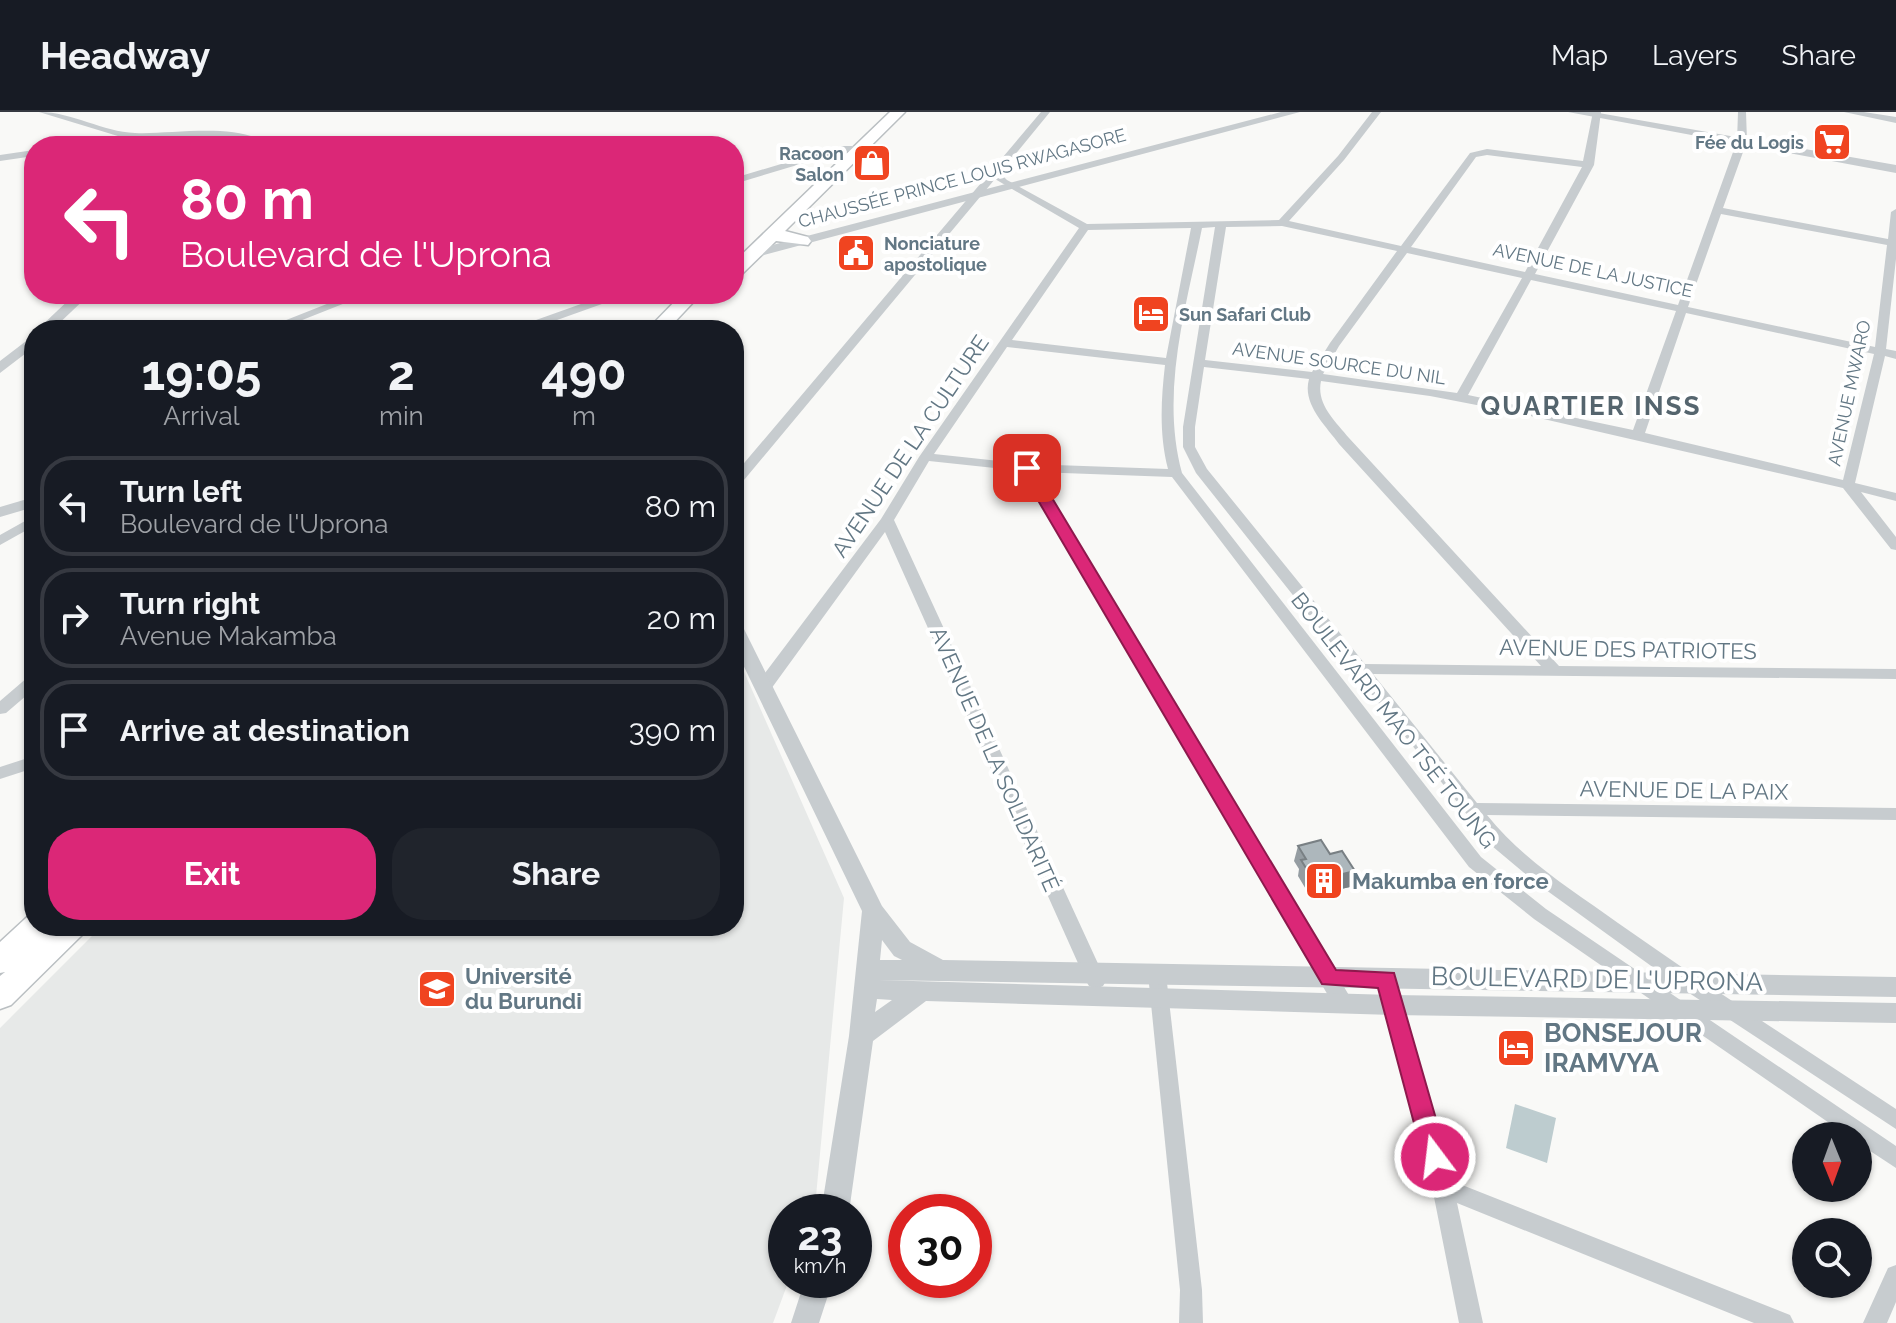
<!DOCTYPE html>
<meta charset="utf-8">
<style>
:root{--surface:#171b24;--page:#20242c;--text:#f1f3f6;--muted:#9ea1a6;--line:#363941;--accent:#db2777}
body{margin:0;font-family:Raleway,sans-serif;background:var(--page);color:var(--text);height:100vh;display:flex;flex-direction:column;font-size:30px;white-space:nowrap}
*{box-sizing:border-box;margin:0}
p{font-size:26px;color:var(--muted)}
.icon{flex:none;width:44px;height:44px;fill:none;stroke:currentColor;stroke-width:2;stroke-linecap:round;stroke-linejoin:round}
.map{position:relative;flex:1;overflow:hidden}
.drawer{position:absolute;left:24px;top:208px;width:720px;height:616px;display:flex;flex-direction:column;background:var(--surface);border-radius:32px;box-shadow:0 2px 6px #0004}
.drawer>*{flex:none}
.guide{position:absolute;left:24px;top:24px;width:720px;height:168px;border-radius:32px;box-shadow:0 2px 6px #0004;background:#db2777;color:#fff;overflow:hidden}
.needle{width:52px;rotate:179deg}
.fabs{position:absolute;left:1792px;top:1010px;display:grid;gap:16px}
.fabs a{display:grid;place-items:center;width:80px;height:80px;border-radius:50%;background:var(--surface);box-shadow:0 2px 6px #0004;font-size:40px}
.speed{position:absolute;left:768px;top:1082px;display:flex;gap:16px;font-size:40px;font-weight:700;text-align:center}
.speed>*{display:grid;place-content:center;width:104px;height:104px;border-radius:50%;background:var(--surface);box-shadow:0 2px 6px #0004;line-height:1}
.speed small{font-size:20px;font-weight:400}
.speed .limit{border:12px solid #d22;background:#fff;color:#111}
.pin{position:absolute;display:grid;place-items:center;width:68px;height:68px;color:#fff;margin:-34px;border-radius:16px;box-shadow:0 4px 12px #0006}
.me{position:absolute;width:88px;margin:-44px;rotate:345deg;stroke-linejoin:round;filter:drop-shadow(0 0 6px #0008)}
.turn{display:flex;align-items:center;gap:28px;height:168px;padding:0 24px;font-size:36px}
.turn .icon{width:104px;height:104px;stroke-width:2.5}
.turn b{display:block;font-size:56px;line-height:68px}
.eta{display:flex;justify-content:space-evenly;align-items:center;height:136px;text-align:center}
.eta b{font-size:48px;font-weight:700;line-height:56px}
.button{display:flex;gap:16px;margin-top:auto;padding:16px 24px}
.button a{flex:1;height:92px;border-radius:32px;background:var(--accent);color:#fff;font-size:32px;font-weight:700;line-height:92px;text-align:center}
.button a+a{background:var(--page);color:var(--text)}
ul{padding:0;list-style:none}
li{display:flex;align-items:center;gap:24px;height:100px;margin:0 16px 12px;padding:0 8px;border:4px solid var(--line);border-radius:32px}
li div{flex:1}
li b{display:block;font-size:30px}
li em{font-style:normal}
header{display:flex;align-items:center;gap:48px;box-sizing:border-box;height:112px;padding:0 40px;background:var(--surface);border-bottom:2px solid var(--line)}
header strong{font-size:38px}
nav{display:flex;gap:44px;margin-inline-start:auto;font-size:28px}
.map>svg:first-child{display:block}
.built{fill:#e7e9e8}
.water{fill:#bdcccf}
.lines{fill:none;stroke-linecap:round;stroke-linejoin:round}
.primary-casing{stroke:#babfc2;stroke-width:3}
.minor{fill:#c7cccf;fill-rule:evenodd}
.tertiary{fill:#c7cccf;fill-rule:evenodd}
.primary{fill:#fff;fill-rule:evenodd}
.wall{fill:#959da2}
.shaded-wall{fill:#798084}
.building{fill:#adb7bc;stroke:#798084;stroke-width:2}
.route{fill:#db2777;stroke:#8e194d;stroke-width:2}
.labels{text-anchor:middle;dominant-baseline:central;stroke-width:8;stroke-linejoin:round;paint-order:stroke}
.far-poi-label{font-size:18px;font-weight:bold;fill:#627784;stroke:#fff;text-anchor:end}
.far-street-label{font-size:18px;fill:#627784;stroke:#fff}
.street-label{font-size:22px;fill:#627784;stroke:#fff}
.poi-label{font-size:22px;font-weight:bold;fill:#627784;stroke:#fff;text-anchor:start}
.far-district-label{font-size:26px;font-weight:bold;letter-spacing:2px;fill:#55656e;stroke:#fff}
.near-street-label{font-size:26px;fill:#627784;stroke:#fff}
.near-poi-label{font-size:26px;font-weight:bold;fill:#627784;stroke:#fff;text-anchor:start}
</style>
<header>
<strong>Headway</strong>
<nav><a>Map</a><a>Layers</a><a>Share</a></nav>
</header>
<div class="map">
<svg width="1896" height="1211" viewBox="0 0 1896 1211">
<rect width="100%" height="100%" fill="#f9f9f7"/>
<path class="built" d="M734,537L844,786L815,1095L814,1100H786V1168H789L773,1211H0V916L102,814H734Z"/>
<path class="water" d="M1515,992L1556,1006L1547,1051L1506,1036Z"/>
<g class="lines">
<g class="primary-casing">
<path id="primary" d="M890,0H905L785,119L808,125L811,129L808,133L776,129L740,164L734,165V150Z
M682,182H701L667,218H647Z
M34,803V814H87L83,822L11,893L0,897V864L5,860L0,861V830L26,806Z"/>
</g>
<path class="minor" d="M1041,0H1050L1000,61L1007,68L1087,112L1279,108L1338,44L1372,0H1381L1344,48L1289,109L1401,134L1470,41L1487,37L1583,49L1593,0H1601L1594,53L1535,162L1678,193L1737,29L1738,0H1746L1747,29L1723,96L1888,127L1891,100L1896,97V147L1886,237L1896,239V247L1885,244L1855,371L1896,381V389L1861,380L1896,425V438L1891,437L1843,376L1518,301L1430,284L1321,269C1316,292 1335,309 1349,326L1559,554L1896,557V567L1373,562L1477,691L1896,696V708L1487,703C1523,748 1572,778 1618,811C1709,875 1803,936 1896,997V1017L1683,877L1535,770L1492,734L1196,361L1183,335V315L1215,115L1202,116C1186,196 1160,280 1182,361L1481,745L1546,797L1896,1034V1056L1858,1031V1024H1848L1534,807L1469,755L1172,365L1036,360L1350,885L1353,891L1350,897L1343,899L1336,897L1022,359L929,349L894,408L1106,869L1103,874L1096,877L1089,874L1086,869L885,420L771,577H759L757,573L759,569L881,407L919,345L1079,116L995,67L739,374L734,375V363ZM1487,43L1582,55L1525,160L1411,135L1476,45ZM1721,102L1887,133L1875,235L1688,195ZM1282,114L1397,139L1330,231L1312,260L1205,248L1226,115ZM1191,116L1166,246L1012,228L1088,118ZM1407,141L1522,166L1457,281L1323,262L1339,234ZM1531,168L1676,199L1633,318L1468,283ZM1686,201L1874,242L1843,368L1645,321ZM1007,235L1165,253C1161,288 1159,322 1168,357L1027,352L934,342ZM1204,255L1309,267C1302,292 1325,313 1339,332L1541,554L1365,552L1207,357L1195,335V315Z
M1844,0H1864L1896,5V11Z
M131,22L134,23V27L97,34H77Z
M841,34H860L865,37L860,40L844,39L734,72V66Z
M34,38V44L0,49V43Z
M352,182H368L277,218H261Z
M34,404V414L0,433V423Z
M34,564V577L6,601L0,602V589L28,565Z
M34,644V656L0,667V655Z
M1157,854L1164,857L1166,862L1202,1178L1203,1211H1179L1180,1178L1148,862L1150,857Z
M1386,859L1393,862L1396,867L1452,1069L1790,1203L1794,1211H1754L1457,1091L1483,1211H1459L1432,1075L1376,867L1379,862Z
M1896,1153V1190L1887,1211H1863L1888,1156Z"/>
<path class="tertiary" d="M39,0C73,0 103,20 135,21C169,23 243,9 268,34L220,26L131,28Z
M1281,0H1300L734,151V143Z
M1568,0H1593L1896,53V61Z
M75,182H90L52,218H37Z
M609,182H630L529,218H508Z
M34,223V235L0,261V249Z
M34,385V395L0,405V395Z
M734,509L743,515L882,794L910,830L943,848L1896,865V885L878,868L1393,883L1896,891V911L1393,903L926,889L873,929L849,1100H821L849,924L862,799L734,534ZM882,828L894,844L902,848H880ZM877,887L892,888L875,900Z
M805,1168H833L819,1211H791Z"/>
<use href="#primary" class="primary"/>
</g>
<path class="wall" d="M1298,734L1330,742L1350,775L1310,784L1298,764L1299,757L1294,749Z"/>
<path class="shaded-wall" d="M1355,759L1350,775L1310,784L1314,769Z"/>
<path class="building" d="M1321,728L1330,742L1342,739L1355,759L1314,769L1301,748L1306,747L1298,734Z"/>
<path class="route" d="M1027,352L1034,356L1336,858L1394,861L1447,1045L1443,1052L1435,1055L1426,1052L1423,1045L1378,876L1322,872L1019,356Z"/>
<defs>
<g id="supermarket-square" transform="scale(2)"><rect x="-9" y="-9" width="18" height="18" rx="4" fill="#f04420" stroke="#fff"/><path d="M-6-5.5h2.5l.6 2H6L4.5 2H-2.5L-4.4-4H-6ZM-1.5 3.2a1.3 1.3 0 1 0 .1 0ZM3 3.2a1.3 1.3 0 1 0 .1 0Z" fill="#fff"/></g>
<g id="shop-square" transform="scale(2)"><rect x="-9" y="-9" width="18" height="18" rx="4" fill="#f04420" stroke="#fff"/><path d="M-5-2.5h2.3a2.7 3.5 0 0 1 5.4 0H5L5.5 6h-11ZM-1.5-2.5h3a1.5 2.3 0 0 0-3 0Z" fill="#fff"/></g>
<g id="civic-square" transform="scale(2)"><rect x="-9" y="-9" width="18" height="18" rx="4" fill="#f04420" stroke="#fff"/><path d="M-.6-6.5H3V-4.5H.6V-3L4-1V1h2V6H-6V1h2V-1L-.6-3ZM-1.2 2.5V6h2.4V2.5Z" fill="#fff"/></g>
<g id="hotel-square" transform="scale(2)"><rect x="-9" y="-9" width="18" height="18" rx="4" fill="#f04420" stroke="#fff"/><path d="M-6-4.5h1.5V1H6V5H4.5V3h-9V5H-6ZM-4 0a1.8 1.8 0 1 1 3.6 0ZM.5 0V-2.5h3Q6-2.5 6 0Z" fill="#fff"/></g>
<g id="building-square" transform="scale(2)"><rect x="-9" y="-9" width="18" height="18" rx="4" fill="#f04420" stroke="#fff"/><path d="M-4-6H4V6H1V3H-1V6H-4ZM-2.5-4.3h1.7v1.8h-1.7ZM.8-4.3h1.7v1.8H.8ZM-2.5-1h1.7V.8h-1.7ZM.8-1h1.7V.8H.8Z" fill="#fff"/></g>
<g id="university-square" transform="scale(2)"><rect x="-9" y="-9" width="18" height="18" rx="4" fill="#f04420" stroke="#fff"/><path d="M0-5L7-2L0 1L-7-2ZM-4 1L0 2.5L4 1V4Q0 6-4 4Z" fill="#fff"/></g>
</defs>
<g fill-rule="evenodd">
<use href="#supermarket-square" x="1832" y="30"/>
<use href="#shop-square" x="872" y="51"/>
<use href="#civic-square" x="856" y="141"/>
<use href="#hotel-square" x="1151" y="202"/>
<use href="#building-square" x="1324" y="769"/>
<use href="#university-square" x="437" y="877"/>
<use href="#hotel-square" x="1516" y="936"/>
</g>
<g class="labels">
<g class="far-poi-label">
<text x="1804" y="30">Fée du Logis</text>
<text x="844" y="41">Racoon<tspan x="844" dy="21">Salon</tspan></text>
<text x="884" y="131" text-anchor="start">Nonciature<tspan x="884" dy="21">apostolique</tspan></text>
<text x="1179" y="202" text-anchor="start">Sun Safari Club</text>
</g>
<g class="far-street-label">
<text transform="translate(962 66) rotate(-15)">CHAUSSÉE PRINCE LOUIS RWAGASORE</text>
<text transform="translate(1593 158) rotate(12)">AVENUE DE LA JUSTICE</text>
<text transform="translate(1339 251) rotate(8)">AVENUE SOURCE DU NIL</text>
<text transform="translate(1849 281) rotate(-78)">AVENUE MWARO</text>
</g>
<g class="street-label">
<text transform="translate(910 334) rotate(-56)">AVENUE DE LA CULTURE</text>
<text transform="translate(1628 537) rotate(1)">AVENUE DES PATRIOTES</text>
<text transform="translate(1394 608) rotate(52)">BOULEVARD MAO TSÉ TOUNG</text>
<text transform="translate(995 647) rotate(66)">AVENUE DE LA SOLIDARITÉ</text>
<text transform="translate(1684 678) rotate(1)">AVENUE DE LA PAIX</text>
</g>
<g class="poi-label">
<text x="1352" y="769">Makumba en force</text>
<text x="465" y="864">Université<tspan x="465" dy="25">du Burundi</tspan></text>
</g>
<g class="far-district-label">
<text x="1591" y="294">QUARTIER INSS</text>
</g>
<g class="near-street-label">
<text transform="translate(1597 867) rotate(1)">BOULEVARD DE L'UPRONA</text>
</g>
<g class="near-poi-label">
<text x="1544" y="921">BONSEJOUR<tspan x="1544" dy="30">IRAMVYA</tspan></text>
</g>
</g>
</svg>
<div class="fabs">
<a><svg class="needle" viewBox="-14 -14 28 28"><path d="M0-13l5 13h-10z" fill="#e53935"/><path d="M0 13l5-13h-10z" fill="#9ea1a6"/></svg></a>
<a><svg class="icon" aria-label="search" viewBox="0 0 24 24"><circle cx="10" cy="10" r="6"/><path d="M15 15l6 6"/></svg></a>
</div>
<div class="speed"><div>23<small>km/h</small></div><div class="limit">30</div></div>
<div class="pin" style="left:1027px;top:356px;background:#d93025"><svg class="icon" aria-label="arrive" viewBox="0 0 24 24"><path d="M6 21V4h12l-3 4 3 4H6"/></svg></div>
<svg class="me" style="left:1435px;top:1045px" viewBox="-20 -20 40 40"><circle r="17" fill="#db2777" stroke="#fff" stroke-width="3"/><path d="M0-11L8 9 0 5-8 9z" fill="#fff"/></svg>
<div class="guide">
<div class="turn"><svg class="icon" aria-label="left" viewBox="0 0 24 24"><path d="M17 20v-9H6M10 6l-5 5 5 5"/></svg><div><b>80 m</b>Boulevard de l'Uprona</div></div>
</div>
<section class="drawer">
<div class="eta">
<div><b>19:05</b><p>Arrival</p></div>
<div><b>2</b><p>min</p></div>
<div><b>490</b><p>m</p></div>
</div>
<ul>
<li><svg class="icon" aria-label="left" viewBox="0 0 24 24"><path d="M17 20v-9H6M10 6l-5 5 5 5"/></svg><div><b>Turn left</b><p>Boulevard de l'Uprona</p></div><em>80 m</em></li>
<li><svg class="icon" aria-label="right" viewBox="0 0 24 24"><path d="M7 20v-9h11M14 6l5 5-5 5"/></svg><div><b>Turn right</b><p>Avenue Makamba</p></div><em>20 m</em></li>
<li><svg class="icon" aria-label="arrive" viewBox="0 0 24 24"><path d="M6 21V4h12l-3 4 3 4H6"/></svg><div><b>Arrive at destination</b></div><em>390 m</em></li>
</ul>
<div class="button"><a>Exit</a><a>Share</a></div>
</section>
</div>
